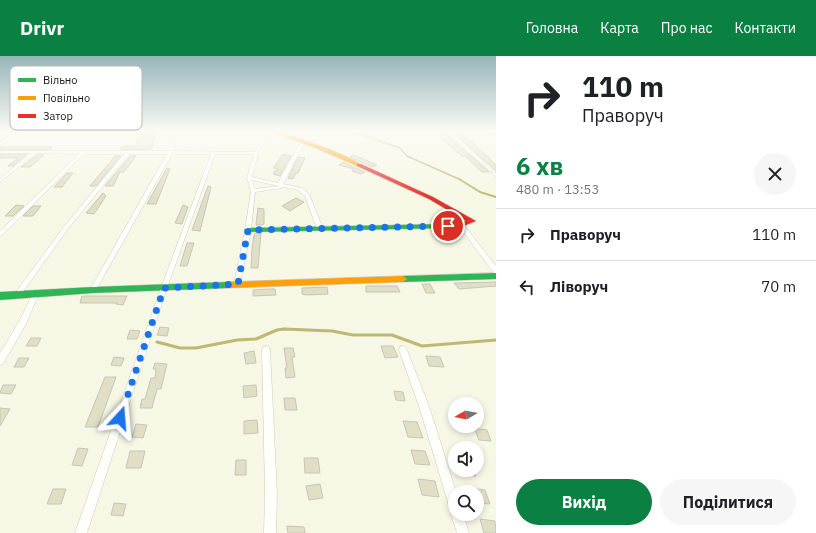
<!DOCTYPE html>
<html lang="uk">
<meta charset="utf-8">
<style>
:root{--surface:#fff;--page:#f6f6f6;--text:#202124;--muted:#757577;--line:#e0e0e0;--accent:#0b8043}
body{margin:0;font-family:"IBM Plex Sans",sans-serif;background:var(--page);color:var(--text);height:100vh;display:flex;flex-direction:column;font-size:15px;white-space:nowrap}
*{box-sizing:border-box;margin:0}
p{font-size:13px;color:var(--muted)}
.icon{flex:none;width:22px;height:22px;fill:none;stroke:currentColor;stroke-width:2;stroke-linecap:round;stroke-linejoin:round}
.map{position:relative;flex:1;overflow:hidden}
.panel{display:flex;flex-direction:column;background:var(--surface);width:320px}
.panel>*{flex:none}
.top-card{background:#fff;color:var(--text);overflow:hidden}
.needle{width:26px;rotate:261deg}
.buttons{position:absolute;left:448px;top:341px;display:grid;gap:8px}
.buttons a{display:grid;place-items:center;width:36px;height:36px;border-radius:50%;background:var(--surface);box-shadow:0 2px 6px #0003;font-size:20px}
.pin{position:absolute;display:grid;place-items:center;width:34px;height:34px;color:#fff;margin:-17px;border:2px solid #fff;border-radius:50%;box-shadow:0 1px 4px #0007}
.me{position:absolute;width:44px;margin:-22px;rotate:19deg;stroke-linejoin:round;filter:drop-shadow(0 0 3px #0008)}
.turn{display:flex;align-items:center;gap:14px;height:84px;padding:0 20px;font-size:18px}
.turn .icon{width:52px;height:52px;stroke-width:2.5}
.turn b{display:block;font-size:28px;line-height:34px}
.round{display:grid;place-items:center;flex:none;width:42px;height:42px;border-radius:21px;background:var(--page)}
.summary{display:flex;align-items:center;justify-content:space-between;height:68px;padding:0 20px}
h1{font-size:24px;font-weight:700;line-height:30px;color:var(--accent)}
.button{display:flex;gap:8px;margin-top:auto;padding:8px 20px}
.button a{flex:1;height:46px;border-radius:24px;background:var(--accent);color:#fff;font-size:16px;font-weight:700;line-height:46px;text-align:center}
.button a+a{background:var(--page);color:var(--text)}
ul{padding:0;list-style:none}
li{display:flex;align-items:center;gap:12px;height:52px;padding:0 20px;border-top:1px solid var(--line)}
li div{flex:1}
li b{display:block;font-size:15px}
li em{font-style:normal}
header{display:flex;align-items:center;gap:24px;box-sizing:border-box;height:56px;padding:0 20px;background:var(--accent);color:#fff}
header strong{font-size:19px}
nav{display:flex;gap:22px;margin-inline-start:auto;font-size:14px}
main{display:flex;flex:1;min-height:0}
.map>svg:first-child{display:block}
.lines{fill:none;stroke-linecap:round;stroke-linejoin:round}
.stream-far2{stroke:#beb972;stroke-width:1.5}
.stream-far1{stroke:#beb972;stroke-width:2}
.stream{stroke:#beb972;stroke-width:3}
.building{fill:#e0dfc6;stroke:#c6c5b8}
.street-casing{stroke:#cdcdc0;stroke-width:1}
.fast-casing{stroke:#cdcdc0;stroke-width:1}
.slow-casing{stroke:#cdcdc0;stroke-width:1}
.jam-casing{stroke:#cdcdc0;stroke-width:1}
.street{fill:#fefefb;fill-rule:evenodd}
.fast{fill:#30b455;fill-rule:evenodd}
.slow{fill:#ff9f0a;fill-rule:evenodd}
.jam{fill:#e5322d;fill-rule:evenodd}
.route{stroke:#1a73e8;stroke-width:7;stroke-dasharray:0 12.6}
.key{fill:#fff;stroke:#bab9b6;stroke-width:1}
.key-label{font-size:11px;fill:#18170d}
</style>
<header>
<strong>Drivr</strong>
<nav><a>Головна</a><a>Карта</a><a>Про нас</a><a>Контакти</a></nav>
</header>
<main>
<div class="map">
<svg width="496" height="477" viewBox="0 0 496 477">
<rect width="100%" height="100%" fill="#f7f7e6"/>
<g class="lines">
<path class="stream-far2" d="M352,75L400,92L407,100L461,124"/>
<path class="stream-far1" d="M459,123L480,136L496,141"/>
<path class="stream" d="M157,286L180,292H196L237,284L256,283L277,274L284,273L332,275L353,279H392L422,290L496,284"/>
</g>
<path class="building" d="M142,77H156L151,93L120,94L123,90H135Z
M437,79H447L489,116H482L465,100H462Z
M456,79H463L490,102H489L496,109V115Z
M0,91H52L50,94H0Z
M0,98H27L13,110H8L18,102H0Z
M283,98L291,100L280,120L273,118L277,112H273Z
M37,99H44L30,111H21Z
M354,99L377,109L373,111L350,101Z
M115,100H121L96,130H90Z
M130,100H136L124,116H120L113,130H105Z
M298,101L305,102L298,117H296L293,123L288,122Z
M343,106L365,116L361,118L352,115L354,113L339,109Z
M167,112L170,113L156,148H147Z
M67,117H73L62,131H54Z
M208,130L211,131L200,175L192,174Z
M103,137L106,140L94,158L86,157Z
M296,142L304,146L290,155L282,150Z
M16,149L24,150L13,160H5Z
M183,149L188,151L182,168L175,167Z
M33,150H41L33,160H23Z
M258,152L264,153V168L261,169H256Z
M256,177H261L258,212H251L252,193L254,179Z
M187,187H194L187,210H180Z
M496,226V230L459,233L454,227Z
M422,228H430L435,237H426Z
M366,230H397L400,236H366Z
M327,231L328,238L307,239L302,238V232Z
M267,233H275L276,239L253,240V234Z
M82,240H127L123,249L116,248L117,247H80Z
M160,271L169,272L167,280L157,279Z
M130,274L140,275L137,283H127Z
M31,282H41L37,290H26Z
M381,290H393L398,301L385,302Z
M284,292H293L295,301H292L295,321L286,322L285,312H287Z
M254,295L256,307L246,308L244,297Z
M426,300L440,301L444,311L429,310Z
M114,301L124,302L121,310L111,309Z
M19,302H29L24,311H14Z
M155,307L167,308L161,333H157L152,352H140L142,343H145L151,322H155L156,313H153Z
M105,321H116L98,371H85Z
M3,329H16L11,338L0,337Z
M256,329L257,340L244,342L243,330Z
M394,335L403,336L405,345L396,344Z
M284,342H295L297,354H285Z
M0,352L10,353L0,370Z
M257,364L258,377L244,378V365Z
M403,365L417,366L423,382L408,381Z
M136,368L147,369L143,382L132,381Z
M474,372L487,374L491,385L479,384Z
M78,392L88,393L82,410L72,409Z
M411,394L425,395L430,409L415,408Z
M130,395H145L141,412H126Z
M304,402H318L320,417H305Z
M236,404H246V419H235Z
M457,414H474L476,420L457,418Z
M418,423L435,425L439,441L422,439Z
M320,428L323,442L309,444L306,430Z
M53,433H66L61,448H47Z
M477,433L485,434L490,448L477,447Z
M114,447L126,448L123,460L111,459Z
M480,463L495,465L496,477H484Z
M287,470L304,471L305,477H288Z"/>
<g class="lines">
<g class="street-casing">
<path id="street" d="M16,75H21L0,89V86Z
M177,75H181L173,95L255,96L267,75H271L258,97L252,121L278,127L301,85L304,84L305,85L283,128L302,132L309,138L323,173L320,175L317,173L305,140L298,134L284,131L282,132L255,136L251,174L240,228L237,231L235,230L234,228L245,174L251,135L247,122L254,98H215L167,232L87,477H75L161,232L211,98H172L95,236H91L90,234L91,232L167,98H129L67,174L20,240H16L15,238L16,236L63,172L124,98H84L2,179L0,180V175L79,98L36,97L0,126V123L31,97H0V95H169ZM252,124L279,130L255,133Z
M445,75H450L496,117V120Z
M492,75H496V78Z
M461,167L463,168L496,210V217H494L459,170V168Z
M36,234L38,235L39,237L26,268L3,308L0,309V297L20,264L34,235Z
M266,290L269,291L270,294L277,438L276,477H264L265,438L262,294L263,291Z
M403,290L406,291L407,294L430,353L456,436H455V458H463L469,477H457L451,458L453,455L451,454L449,450L420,353L399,294L400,291Z"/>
</g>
<g class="fast-casing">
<path id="fast" d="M446,168H449V172L248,176L244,174L248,172Z
M496,217V223L403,226L399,223L403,220Z
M228,226L232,229L228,232L93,237L0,244V236L93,231Z"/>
</g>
<g class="slow-casing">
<path id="slow" d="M268,75C284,75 349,99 362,109L357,110L313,91Z
M403,220L407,223L403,226L228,232L224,229L228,226Z"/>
</g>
<g class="jam-casing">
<path id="jam" d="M357,108H361L433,141L476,165L461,171L443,172V168L460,167L466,165L429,143L357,110Z"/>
</g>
<use href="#street" class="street"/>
<use href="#fast" class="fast"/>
<use href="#slow" class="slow"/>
<use href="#jam" class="jam"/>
</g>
<linearGradient id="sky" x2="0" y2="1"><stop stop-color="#97b6b9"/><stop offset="0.53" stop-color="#fbfbf4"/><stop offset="1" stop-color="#fbfbf4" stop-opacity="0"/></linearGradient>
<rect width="496" height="142" fill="url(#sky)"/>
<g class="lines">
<path class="route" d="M120,362L164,232L238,228L248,174L448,170"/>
</g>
<rect x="10" y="10" width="132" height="64" rx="6" class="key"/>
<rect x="18" y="22" width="18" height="4" fill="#30b455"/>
<rect x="18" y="40" width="18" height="4" fill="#ff9f0a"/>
<rect x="18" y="58" width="18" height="4" fill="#e5322d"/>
<g class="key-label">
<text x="43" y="28">Вільно</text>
<text x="43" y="46">Повільно</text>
<text x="43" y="64">Затор</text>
</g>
</svg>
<div class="buttons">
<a><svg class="needle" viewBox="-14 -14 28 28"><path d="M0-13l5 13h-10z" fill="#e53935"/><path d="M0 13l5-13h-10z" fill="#757577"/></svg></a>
<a><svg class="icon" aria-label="sound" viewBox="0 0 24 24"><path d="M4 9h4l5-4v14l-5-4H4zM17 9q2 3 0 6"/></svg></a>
<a><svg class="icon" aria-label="search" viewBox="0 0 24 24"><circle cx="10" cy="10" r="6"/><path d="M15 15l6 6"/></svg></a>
</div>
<div class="pin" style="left:448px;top:170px;background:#d93025"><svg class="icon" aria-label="arrive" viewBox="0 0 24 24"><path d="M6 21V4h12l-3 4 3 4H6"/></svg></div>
<svg class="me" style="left:120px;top:362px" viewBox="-20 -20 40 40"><path d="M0-17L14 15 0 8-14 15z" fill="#1a73e8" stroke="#fff" stroke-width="4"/></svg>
</div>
<section class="panel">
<div class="top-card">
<div class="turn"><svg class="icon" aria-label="right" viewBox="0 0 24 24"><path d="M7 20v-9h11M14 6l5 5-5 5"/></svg><div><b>110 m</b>Праворуч</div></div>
</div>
<div class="summary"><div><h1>6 хв</h1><p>480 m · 13:53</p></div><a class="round"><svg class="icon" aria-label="close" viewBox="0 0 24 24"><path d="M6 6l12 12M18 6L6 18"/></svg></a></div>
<ul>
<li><svg class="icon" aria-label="right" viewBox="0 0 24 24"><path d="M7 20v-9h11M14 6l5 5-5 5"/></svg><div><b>Праворуч</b></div><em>110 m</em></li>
<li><svg class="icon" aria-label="left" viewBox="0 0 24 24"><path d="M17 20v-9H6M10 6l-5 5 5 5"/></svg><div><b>Ліворуч</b></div><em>70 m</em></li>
</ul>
<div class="button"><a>Вихід</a><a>Поділитися</a></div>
</section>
</main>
